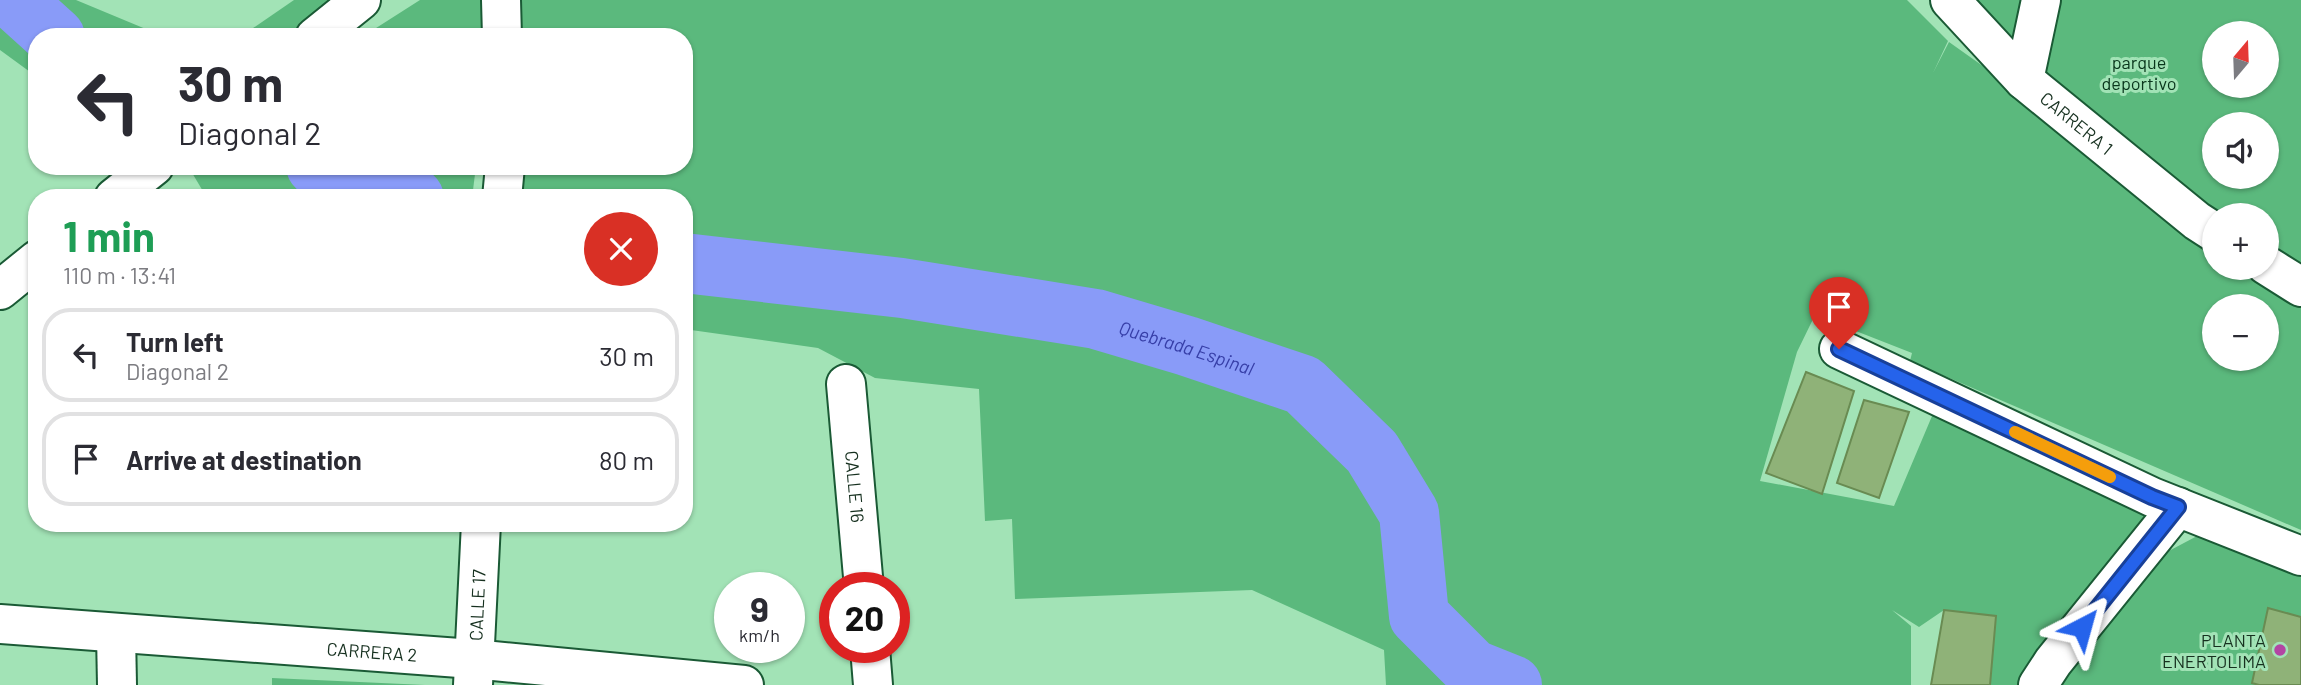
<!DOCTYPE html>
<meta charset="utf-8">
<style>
:root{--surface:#fff;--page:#f7f7f7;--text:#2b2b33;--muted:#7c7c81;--line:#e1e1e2}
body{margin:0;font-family:Barlow,sans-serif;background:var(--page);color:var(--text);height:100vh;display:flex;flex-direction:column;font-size:26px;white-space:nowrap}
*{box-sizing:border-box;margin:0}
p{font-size:23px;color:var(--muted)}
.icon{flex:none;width:38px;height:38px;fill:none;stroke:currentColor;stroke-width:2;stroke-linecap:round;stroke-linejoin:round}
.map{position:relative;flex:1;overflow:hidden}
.sheet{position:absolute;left:28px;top:189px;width:665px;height:343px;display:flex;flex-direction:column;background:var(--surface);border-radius:28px;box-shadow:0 2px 5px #0004}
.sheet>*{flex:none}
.hud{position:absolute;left:28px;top:28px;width:665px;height:147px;border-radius:28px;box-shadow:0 2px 5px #0004;background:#fff;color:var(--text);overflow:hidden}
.needle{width:46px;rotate:19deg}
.tools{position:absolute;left:2202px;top:21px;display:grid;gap:14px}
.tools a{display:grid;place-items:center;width:77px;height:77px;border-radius:50%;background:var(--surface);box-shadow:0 2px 5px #0004;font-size:35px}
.speed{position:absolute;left:714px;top:572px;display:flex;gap:14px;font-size:35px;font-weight:700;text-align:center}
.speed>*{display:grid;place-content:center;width:91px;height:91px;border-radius:50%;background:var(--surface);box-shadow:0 2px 5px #0004;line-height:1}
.speed small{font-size:18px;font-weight:400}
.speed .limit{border:10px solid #d22;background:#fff;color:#111}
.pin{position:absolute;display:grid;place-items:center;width:60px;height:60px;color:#fff;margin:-72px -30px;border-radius:50% 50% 50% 0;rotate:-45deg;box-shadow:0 0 7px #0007}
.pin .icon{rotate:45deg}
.me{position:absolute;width:77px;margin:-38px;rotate:39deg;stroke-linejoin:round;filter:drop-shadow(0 0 5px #0008)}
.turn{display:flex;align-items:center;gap:24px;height:147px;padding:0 35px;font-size:32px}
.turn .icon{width:91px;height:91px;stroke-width:2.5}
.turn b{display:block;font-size:49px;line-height:60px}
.round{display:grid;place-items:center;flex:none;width:74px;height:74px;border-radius:37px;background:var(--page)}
.headline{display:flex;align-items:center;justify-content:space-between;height:119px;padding:0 35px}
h1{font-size:42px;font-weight:700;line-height:52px;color:#1e9e55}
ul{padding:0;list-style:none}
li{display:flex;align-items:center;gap:21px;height:94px;margin:0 14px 10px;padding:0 21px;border:4px solid var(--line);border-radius:28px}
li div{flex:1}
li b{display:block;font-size:26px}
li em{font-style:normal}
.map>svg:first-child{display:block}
.green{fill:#5bb97d;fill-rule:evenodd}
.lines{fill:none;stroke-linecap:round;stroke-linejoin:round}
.river{stroke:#899bf8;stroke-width:60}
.building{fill:#8fb278;stroke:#698b52;stroke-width:2}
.minor-casing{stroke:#1a5a35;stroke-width:42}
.minor{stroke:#fff;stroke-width:38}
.route-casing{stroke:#184099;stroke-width:18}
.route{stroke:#2563eb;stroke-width:12}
.slow{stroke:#f59e0b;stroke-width:12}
.poi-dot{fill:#b345a3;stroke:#a2e3b6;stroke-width:2.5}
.labels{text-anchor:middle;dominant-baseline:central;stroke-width:6;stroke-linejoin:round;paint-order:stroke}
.park-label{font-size:18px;fill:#09361c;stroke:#a2e3b6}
.street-label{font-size:18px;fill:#16301f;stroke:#a2e3b6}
.poi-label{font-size:18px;fill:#16301f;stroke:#a2e3b6;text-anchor:end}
.water-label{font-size:19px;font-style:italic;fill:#373fa8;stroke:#a2e3b6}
</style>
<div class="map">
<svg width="2301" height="685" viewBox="0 0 2301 685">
<rect width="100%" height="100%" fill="#a2e3b6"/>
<path class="green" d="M0,0H76L165,37H37V77L0,50Z
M294,0H336L287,37H240Z
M420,0H488L486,37H362Z
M515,0H1907L1948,41L1933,73L1949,42L2018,91L2015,100L2019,92L2214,242V268H2252L2301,300V530L1910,361L1912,353L1815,315L1797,352L1760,481L1894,506L1935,409L2159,510L2024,685H1990L1996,616L1944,610L1919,627L1892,610L1911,626V685H1386L1384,650L1252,590L1015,599L1012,519L985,521L979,389L875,378L818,348L684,329V198H520L519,166H684V37H516ZM2214,306H2266V359H2214Z
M1973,0H2030L2024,55Z
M2050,0H2301V268L2266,248V215H2214L2030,84ZM2214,33H2266V86H2214ZM2214,124H2266V177H2214Z
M188,166H476L472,198H207Z
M2199,535L2301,573V685H2055L2165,553Z
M272,678L425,685H272Z"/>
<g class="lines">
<g class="river">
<path d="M14,0L55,37"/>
<path d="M316,166L414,198"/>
<path id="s1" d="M684,263L902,288L1096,319L1187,346L1303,385L1372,452L1409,513L1419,616L1472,669L1512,685"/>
</g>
</g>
<path class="building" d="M1806,372L1854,391L1822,494L1766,473Z
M1864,400L1909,412L1879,498L1837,483Z
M2268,608L2301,617V685H2259L2252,683Z
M1944,610L1996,616L1990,685H1931Z"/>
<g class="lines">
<g class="minor-casing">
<g id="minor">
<path d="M501,0L502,37"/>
<path id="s2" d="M1950,0L2024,80L2197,221L2214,232"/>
<path d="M315,37L361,0"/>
<path d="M2024,80L2041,0"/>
<path d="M114,198L154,166"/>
<path d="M502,198L505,166"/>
<path d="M2266,265L2301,287"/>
<path d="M0,290L37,260"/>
<path d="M1839,349L2152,497L2301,556"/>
<path id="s3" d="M846,384L864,588"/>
<path id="s4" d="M0,624L473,659L744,685"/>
<path d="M116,634L117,685"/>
<path d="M870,648L873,685"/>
<path id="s5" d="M473,685L481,523"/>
<path d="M2038,685L2053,662L2178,507"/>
</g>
</g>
<use href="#minor" class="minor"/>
</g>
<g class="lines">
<g class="route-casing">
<path id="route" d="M1839,349L2152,497L2178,507L2082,627"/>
</g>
<use href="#route" class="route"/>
<path class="slow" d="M2015,432L2110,477"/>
</g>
<circle class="poi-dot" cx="2280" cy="650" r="7"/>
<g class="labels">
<g class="park-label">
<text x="2139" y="62">parque<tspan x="2139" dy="21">deportivo</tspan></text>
</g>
<g class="street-label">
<text stroke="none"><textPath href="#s2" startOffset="177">CARRERA 1</textPath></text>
<text stroke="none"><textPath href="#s3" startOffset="103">CALLE 16</textPath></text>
<text stroke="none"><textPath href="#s5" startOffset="80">CALLE 17</textPath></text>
<text stroke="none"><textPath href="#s4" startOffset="373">CARRERA 2</textPath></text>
</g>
<g class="poi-label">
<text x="2266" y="640">PLANTA<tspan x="2266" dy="21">ENERTOLIMA</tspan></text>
</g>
<g class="water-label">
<text stroke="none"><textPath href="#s1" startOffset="511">Quebrada Espinal</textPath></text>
</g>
</g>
</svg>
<div class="tools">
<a><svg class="needle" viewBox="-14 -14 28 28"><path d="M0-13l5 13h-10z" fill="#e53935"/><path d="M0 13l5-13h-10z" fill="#7c7c81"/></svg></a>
<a><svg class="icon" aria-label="sound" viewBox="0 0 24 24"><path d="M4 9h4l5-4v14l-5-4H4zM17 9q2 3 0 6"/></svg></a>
<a>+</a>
<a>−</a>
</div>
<div class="speed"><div>9<small>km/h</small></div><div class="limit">20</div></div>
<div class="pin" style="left:1839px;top:349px;background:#d93025"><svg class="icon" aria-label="arrive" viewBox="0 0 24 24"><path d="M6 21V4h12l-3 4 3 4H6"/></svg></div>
<svg class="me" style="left:2082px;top:627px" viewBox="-20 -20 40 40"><path d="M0-17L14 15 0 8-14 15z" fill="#2563eb" stroke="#fff" stroke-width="4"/></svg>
<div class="hud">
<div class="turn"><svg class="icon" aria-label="left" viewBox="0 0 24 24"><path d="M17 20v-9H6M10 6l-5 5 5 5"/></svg><div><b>30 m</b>Diagonal 2</div></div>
</div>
<section class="sheet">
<div class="headline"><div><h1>1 min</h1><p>110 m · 13:41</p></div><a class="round" style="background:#d93025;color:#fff"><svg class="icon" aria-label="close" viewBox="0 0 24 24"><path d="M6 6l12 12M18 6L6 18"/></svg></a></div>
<ul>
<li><svg class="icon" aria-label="left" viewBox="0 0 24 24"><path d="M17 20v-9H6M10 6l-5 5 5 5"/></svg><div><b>Turn left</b><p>Diagonal 2</p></div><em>30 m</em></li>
<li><svg class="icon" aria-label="arrive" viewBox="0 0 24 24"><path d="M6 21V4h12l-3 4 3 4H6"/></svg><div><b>Arrive at destination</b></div><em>80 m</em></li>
</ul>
</section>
</div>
